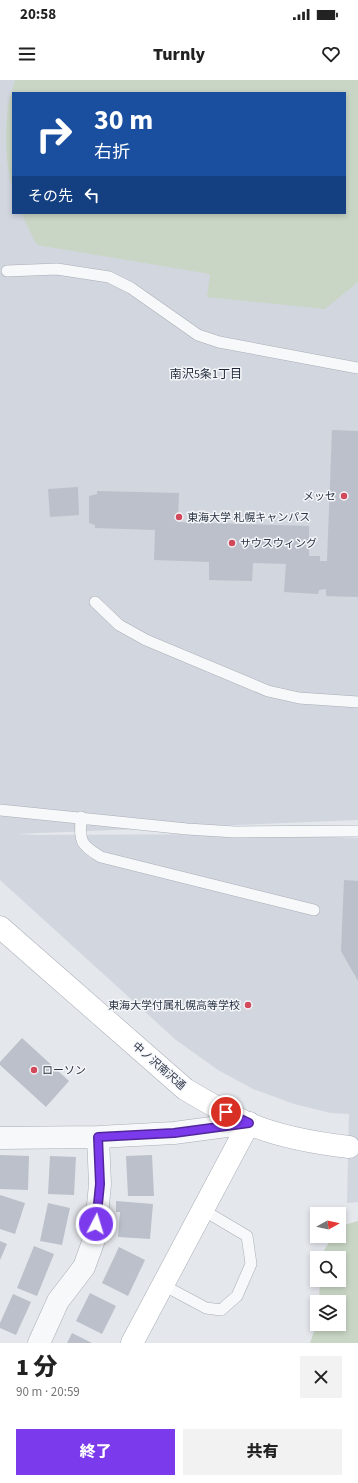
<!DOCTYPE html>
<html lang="ja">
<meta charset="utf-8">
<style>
:root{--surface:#fff;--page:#f2f2f2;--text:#222;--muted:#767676;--accent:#7c3aed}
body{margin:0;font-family:"Source Sans 3","Noto Sans JP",sans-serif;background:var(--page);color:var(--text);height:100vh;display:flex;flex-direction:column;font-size:15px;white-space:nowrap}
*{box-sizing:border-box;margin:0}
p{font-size:13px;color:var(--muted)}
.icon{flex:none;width:22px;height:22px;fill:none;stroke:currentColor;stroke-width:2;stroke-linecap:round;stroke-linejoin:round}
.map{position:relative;height:1263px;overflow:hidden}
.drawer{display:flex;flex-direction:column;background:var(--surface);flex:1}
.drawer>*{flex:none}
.banner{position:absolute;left:12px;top:12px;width:334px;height:122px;border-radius:0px;box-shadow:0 2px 6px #0003;background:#1a4fa0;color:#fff;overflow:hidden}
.needle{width:26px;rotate:82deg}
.tools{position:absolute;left:310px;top:1127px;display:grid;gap:8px}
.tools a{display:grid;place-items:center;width:36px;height:36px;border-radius:0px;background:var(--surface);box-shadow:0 2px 6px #0003;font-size:20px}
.pin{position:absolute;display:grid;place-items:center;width:34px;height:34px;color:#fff;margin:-17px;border:2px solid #fff;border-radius:50%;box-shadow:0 1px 4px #0007}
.me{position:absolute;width:44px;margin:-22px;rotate:5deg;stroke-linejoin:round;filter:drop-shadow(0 0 3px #0008)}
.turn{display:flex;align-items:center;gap:14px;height:84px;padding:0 16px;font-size:18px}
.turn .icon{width:52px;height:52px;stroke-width:2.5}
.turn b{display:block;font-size:28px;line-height:34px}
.then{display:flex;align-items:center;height:38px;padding:0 16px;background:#0003;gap:8px;font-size:15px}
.round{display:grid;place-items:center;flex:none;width:42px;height:42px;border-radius:0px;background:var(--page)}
.headline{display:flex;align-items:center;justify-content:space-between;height:68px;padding:0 16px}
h1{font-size:24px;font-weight:800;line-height:30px}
.cta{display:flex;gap:8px;margin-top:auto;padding:8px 16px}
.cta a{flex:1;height:46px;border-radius:0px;background:var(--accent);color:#fff;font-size:16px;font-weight:800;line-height:46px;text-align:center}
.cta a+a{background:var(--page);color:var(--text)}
.status{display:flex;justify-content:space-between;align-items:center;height:28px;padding:0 20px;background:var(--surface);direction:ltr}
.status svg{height:11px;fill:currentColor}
header{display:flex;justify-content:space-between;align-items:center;height:52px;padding:0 16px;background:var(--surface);font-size:18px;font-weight:800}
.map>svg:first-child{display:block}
.built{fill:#d2d6de;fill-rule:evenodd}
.green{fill:#c9d6c5}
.building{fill:#bbc0ca}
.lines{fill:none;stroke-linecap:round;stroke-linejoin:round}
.lane-casing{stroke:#a9aeb7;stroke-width:12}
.street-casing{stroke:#a9aeb7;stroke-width:23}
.secondary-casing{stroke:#a9aeb7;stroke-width:23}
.lane{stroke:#f7f8fa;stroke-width:11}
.street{stroke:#f7f8fa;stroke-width:22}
.secondary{stroke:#fff;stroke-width:22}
.route-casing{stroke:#51269a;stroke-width:10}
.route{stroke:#7c3aed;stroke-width:7}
.poi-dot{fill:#d1495b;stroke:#f4f6f9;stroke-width:1.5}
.labels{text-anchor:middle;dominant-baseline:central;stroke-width:3;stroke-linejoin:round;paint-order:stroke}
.poi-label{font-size:11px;fill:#2b3445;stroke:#f4f6f9;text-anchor:start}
.street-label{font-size:11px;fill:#2b3445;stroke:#f4f6f9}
.neighbourhood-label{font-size:12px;fill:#1d2536;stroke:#f4f6f9}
</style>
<div class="status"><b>20:58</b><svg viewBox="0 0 49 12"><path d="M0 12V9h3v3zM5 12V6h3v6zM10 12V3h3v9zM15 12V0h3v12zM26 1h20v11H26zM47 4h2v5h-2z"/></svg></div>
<header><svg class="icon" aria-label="menu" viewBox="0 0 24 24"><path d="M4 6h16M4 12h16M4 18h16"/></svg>Turnly<svg class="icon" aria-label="heart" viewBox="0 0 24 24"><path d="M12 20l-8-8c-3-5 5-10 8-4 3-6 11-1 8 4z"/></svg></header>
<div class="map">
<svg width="358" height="1263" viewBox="0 0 358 1263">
<rect width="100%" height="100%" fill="#e4e7ec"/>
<path class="built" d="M0,0H358V740L16,754L34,755L246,754L358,758V1122L347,1123L349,1034L331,1033L294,1024L253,1009L218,990L176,960L0,800ZM13,13H345V133H13Z"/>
<path class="green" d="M15,0H358V202L325,229L207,217L210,194L37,165L21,133H345V13H13V109C5,86 5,51 8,27C9,18 13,9 15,0Z
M358,1141V1263H310L317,1243L339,1244V1222H319L320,1200H339V1178H320V1177L333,1156H339L340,1146Z"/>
<path class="building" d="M332,350L358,351V517L326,516V509L319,510L318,514L284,512L286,484L253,483L252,501L209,500V482L154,480L155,450L95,448V445L89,443V416L97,414V411L179,413L178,442L309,446V476H320V481H327Z
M78,407L79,435L50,437L48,409Z
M344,800L358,801V901L341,871Z
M22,958L69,1001L46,1027L0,985V982Z
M0,1075L29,1076L28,1110L0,1109Z
M152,1075L154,1116H128L126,1076Z
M50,1076L76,1077L74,1115L48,1114Z
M0,1115L25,1123L15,1154L0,1149Z
M116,1121L153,1124L150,1159L118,1157L120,1132H116Z
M48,1123L70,1128L62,1165L40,1161Z
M0,1161L7,1164L0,1180Z
M34,1166L54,1174L37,1216L17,1208Z
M119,1167L145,1180L128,1216L102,1203Z
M90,1213L116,1226L102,1254L76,1241Z
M13,1214L31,1222L16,1255L0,1248V1243Z
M72,1253L92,1263H67Z"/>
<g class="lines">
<g class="lane-casing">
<path id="lane" d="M7,191L57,189L109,197L131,208L198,255L219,262L358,288
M95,522L119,545L146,560L268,611L299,618L358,622
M0,730L187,749L235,752L358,751
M81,737C80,761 79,764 101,777L314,830
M163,1205L206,1228L221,1230L237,1216L251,1184L247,1156L203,1130"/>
</g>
<g class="street-casing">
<path id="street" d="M0,1058L98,1057L174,1053L249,1043
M39,1263L58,1221L84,1187L95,1157L100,1104L98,1057"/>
</g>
<g class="secondary-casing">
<path id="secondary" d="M0,847L185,1009C205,1021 226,1033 247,1043C279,1057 315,1063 349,1067
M132,1263L249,1043"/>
</g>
<use href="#lane" class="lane"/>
<use href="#street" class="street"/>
<use href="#secondary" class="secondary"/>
</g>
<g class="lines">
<g class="route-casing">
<path id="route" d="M96,1144L100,1104L98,1057L174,1053L249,1043L226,1032"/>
</g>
<use href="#route" class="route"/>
</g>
<g class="poi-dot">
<circle cx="344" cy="416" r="4"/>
<circle cx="179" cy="437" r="4"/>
<circle cx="232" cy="463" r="4"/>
<circle cx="248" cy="925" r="4"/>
<circle cx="34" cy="990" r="4"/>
</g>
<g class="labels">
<g class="poi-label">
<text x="336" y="416" text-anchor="end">メッセ</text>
<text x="187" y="437">東海大学 札幌キャンパス</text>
<text x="240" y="463">サウスウィング</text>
<text x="240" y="925" text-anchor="end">東海大学付属札幌高等学校</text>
<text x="42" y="990">ローソン</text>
</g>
<g class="street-label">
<text transform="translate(159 986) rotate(41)">中ノ沢南沢通</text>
</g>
<g class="neighbourhood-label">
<text x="206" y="294">南沢5条1丁目</text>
</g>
</g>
</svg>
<div class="tools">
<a><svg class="needle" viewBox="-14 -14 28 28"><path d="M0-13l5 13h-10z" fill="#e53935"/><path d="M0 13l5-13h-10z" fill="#767676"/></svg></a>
<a><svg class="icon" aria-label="search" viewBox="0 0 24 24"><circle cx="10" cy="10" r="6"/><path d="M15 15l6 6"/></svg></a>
<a><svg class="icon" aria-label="layers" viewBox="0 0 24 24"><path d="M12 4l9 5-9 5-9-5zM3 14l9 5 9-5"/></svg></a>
</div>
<div class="pin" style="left:226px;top:1032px;background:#d93025"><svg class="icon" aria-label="arrive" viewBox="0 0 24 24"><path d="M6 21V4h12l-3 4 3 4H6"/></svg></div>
<svg class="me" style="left:96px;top:1144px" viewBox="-20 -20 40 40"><circle r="17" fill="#7c3aed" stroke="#fff" stroke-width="3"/><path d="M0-11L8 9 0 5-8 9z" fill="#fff"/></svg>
<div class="banner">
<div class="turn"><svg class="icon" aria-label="right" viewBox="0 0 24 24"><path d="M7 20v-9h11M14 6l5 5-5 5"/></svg><div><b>30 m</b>右折</div></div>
<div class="then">その先<svg class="icon" aria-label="left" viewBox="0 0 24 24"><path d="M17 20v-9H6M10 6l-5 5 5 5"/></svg></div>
</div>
</div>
<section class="drawer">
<div class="headline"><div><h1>1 分</h1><p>90 m · 20:59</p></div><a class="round"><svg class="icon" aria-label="close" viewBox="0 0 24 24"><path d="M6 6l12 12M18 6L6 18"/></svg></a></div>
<div class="cta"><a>終了</a><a>共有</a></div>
</section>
